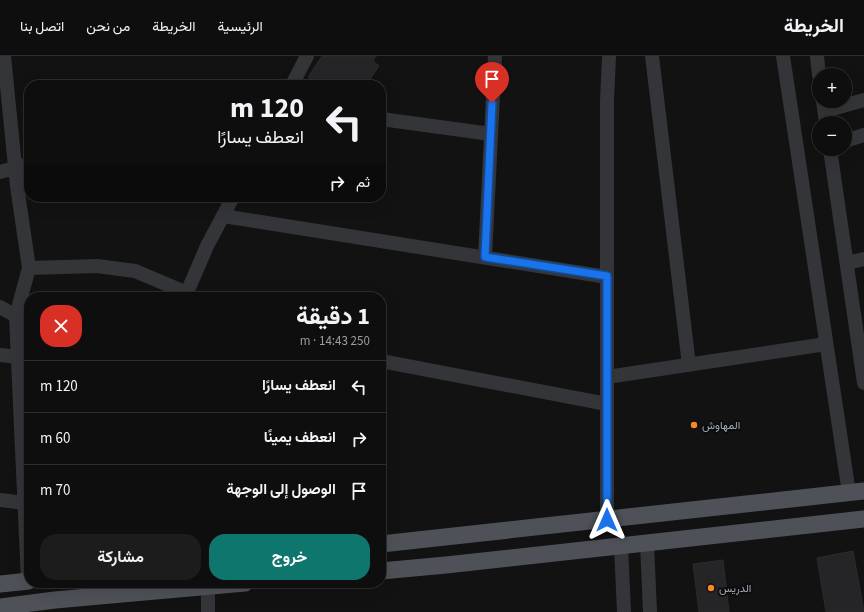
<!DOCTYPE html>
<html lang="ar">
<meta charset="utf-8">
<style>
:root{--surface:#0e0e0e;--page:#1c1c1c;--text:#f1f3f6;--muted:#9b9c9e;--line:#2e2e2e;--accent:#0f766e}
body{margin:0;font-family:"Source Sans 3",Vazirmatn,sans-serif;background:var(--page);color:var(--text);direction:rtl;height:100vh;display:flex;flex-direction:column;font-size:15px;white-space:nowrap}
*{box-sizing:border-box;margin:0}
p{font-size:13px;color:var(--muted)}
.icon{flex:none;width:22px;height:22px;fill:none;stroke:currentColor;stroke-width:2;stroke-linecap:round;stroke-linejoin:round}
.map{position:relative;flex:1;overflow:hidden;direction:ltr}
.side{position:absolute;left:24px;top:236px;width:362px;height:296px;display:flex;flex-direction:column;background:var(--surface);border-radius:16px;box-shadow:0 4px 16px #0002,0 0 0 1px var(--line);direction:rtl}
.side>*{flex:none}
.guide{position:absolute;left:24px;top:24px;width:362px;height:122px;border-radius:16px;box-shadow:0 4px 16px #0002,0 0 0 1px var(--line);direction:rtl;background:#0e0e0e;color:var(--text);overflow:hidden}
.tools{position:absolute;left:812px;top:12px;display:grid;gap:8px}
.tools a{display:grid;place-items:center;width:40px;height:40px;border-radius:50%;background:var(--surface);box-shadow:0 4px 16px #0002,0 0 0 1px var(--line);font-size:20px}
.pin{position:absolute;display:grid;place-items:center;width:34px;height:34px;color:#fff;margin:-41px -17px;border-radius:50% 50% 50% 0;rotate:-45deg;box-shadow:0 0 4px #0007}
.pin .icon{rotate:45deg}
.me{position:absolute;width:44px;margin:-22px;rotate:0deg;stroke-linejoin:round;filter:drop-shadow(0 0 3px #0008)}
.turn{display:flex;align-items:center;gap:14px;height:84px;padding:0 16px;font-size:18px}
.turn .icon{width:52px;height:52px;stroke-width:2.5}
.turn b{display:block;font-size:28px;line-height:34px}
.then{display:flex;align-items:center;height:38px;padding:0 16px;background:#0003;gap:8px;font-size:15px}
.round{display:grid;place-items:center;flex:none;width:42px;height:42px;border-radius:16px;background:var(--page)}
.overview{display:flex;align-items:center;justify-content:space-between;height:68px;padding:0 16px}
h1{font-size:24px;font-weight:700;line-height:30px}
.button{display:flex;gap:8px;margin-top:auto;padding:8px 16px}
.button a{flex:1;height:46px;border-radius:16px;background:var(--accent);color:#fff;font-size:16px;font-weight:700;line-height:46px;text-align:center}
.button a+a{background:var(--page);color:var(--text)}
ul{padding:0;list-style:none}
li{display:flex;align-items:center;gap:12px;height:52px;padding:0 16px;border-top:1px solid var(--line)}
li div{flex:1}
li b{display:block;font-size:15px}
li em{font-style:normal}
header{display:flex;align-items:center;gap:24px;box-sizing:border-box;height:56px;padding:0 20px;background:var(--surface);border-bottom:1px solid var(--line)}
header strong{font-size:19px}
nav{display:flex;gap:22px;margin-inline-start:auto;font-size:14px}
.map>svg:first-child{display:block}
.building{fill:#252527;stroke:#2c2c2f}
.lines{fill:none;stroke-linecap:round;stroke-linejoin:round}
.minor{stroke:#333538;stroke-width:14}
.major{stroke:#4e5258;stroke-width:17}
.route-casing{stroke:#114b97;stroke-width:10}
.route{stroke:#1a73e8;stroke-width:7}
.poi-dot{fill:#f88825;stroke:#0d0d0e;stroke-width:1.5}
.labels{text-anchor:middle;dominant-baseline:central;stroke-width:4;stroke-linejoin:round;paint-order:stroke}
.poi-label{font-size:11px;fill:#a2acb4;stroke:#0d0d0e;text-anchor:start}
</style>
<header>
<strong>الخريطة</strong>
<nav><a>الرئيسية</a><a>الخريطة</a><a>من نحن</a><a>اتصل بنا</a></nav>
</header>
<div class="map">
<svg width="864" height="556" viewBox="0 0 864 556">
<rect width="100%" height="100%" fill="#121213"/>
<path class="building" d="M322,0H376L373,5L379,10L366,29H320L308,21Z
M853,495L864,556H826L817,502Z
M723,504L729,556H699L693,508Z"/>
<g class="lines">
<path class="minor" d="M4,0L17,130L29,212L16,260L28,525
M652,0L689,309
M783,0L849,437
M817,0L819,19
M292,29L307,0
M823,45L826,67
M825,55L864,44
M381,63L491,78
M845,85L864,79
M830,93L864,327
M0,116L29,108
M223,160L607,221
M485,201L495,0
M847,207L864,203
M29,212L97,210L135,215L187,237
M185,241L207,190L233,141
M0,251L16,260
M0,299L18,301
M381,305L607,348
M607,321L826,288
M0,444L25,447
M607,464V45L609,0
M647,487L650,556
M621,490L624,556
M208,556V530"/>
<path class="major" d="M381,488L864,435
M381,515L446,509L864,463
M0,528L29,525
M0,551L55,544L245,527"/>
</g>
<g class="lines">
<g class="route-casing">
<path id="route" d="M492,47L485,201L607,220V464"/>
</g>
<use href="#route" class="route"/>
</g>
<g class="poi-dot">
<circle cx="694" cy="369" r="4"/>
<circle cx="711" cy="532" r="4"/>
</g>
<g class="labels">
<g class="poi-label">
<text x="702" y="369">المهاوش</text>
<text x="719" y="532">الدريس</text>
</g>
</g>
</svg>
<div class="tools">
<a>+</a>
<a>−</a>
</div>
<div class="pin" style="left:492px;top:47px;background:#d93025"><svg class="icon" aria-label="arrive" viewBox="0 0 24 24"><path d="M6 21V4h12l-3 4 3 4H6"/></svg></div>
<svg class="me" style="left:607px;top:464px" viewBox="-20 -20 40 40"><path d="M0-17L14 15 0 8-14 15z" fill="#1a73e8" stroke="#fff" stroke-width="4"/></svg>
<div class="guide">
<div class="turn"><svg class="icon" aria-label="left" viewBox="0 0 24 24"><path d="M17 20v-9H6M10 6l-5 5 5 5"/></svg><div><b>120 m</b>انعطف يسارًا</div></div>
<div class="then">ثم<svg class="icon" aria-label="right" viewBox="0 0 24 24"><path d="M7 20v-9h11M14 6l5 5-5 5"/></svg></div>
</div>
<section class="side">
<div class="overview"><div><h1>1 دقيقة</h1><p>250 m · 14:43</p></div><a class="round" style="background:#d93025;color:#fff"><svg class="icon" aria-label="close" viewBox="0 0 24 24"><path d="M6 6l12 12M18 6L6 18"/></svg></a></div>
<ul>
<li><svg class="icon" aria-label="left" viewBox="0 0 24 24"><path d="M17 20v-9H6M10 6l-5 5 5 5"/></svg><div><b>انعطف يسارًا</b></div><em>120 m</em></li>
<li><svg class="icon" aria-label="right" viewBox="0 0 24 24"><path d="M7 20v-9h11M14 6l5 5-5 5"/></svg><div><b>انعطف يمينًا</b></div><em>60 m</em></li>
<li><svg class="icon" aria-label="arrive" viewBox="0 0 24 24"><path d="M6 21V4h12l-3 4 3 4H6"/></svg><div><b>الوصول إلى الوجهة</b></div><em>70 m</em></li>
</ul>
<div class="button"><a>خروج</a><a>مشاركة</a></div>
</section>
</div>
